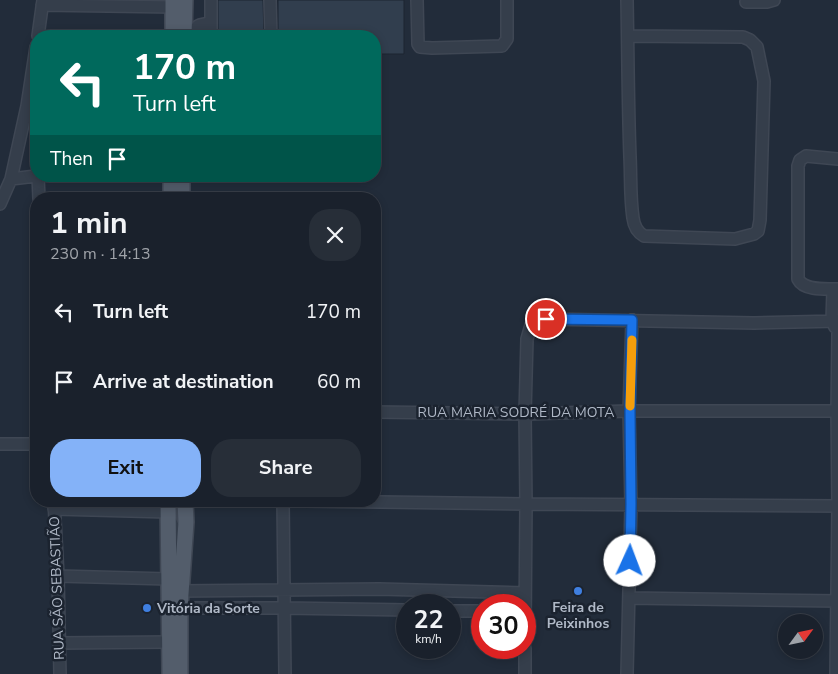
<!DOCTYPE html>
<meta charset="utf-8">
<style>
:root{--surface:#1a212c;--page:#272e38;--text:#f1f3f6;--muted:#9fa3a9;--line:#383e48;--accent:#84b2f8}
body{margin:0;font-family:"Nunito Sans",sans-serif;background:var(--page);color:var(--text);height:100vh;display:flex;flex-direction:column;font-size:19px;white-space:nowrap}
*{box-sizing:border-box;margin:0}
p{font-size:16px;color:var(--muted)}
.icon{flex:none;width:28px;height:28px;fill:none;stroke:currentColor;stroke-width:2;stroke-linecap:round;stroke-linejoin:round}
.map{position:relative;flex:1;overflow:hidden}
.details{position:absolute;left:30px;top:192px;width:351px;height:315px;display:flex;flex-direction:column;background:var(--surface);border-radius:20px;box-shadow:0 2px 8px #0003,0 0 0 1px var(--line)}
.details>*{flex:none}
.guide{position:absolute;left:30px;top:30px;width:351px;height:152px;border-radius:20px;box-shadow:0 2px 8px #0003,0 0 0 1px var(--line);background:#00695c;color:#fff;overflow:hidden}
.needle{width:32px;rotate:57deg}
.tools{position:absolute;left:778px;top:614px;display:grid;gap:10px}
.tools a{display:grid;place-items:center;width:45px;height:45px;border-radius:50%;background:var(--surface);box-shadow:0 2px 8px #0003,0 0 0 1px var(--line);font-size:25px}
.speed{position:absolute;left:396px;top:594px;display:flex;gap:10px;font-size:25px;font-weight:700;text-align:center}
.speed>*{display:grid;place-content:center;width:65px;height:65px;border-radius:50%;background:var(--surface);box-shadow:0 2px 8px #0003,0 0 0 1px var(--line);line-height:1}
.speed small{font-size:12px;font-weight:400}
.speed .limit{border:8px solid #d22;background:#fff;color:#111}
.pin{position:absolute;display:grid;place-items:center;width:42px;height:42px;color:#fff;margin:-21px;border:2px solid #fff;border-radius:50%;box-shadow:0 1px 5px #0007}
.me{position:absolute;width:55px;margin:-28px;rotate:2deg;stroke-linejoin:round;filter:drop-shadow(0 0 4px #0008)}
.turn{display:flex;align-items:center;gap:18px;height:105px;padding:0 20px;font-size:22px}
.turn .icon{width:65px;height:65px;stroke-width:2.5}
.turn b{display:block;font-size:35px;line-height:42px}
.then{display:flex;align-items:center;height:48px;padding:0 20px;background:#0003;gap:10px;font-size:19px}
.round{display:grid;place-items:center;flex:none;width:52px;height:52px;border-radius:20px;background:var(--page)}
.summary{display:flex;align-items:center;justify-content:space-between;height:85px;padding:0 20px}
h1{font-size:30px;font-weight:700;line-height:38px}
.primary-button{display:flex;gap:10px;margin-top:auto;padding:10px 20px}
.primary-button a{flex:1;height:58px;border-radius:20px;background:var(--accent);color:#111;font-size:20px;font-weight:700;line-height:58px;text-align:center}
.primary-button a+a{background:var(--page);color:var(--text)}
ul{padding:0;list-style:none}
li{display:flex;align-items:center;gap:15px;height:70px;padding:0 20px}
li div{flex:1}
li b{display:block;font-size:19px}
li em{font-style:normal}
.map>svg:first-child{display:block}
.building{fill:#313e4e;stroke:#1d2531}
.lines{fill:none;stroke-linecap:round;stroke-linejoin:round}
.minor-casing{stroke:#3f4754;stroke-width:14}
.major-casing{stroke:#3f4754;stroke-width:18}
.minor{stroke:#353e4b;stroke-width:11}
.major{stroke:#535d6b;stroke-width:15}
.route-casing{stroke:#114b97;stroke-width:12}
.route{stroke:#1a73e8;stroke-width:9}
.slow{stroke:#f59e0b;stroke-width:9}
.shop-dot{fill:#3f7fe0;stroke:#1b232f;stroke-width:2}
.labels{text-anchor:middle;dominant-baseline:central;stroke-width:5;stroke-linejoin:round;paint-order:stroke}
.street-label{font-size:14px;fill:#b0b9c7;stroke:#1b232f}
.poi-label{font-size:14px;font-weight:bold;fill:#b0b9c7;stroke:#1b232f}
</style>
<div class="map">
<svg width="838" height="674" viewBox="0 0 838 674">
<rect width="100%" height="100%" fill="#222c3a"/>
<path class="building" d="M218,0H263L264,36H218Z
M278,0H404V54H375V36H278Z"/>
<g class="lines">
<g class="minor-casing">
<path id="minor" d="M211,0V36
M270,0L271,36
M417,0L418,44L420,47L432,48L502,46L507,39V0
M627,0C628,52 628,104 630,157C631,177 630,198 633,218C634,226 637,232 644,236L735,239L754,234L758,231L760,220L764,81L757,47L750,40L743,37L628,36
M746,2H767L774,0
M42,5L173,7
M38,36L43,0
M194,36C195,23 200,25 211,23
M838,159L806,156L800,160L798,166V279C804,291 826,289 838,289
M38,176L39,199
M11,179L36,176
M0,204L11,179L27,106L36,47
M833,289L832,321L835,327
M375,412L525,414L629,411H838
M0,444H36
M54,501L58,576L60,674
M283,501L285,674
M306,501L526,504L838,506
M54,509L168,512
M169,518L176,531V553
M58,576L169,579L173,573
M181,591L379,589L525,593
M629,598L838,601
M180,608H284L408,610
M450,611H482
M525,632L526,504L525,414L527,339L531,325L546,319L754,323L838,321
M60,643L169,642
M525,674V648
M627,674L631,505L629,411L632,320
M836,674L838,506L837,411L838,333"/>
</g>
<g class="major-casing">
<path id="major" d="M173,36V0
M184,36L185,0
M171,199V176
M182,199V176
M168,501L170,674
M180,674V608L186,522L185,501"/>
</g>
<use href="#minor" class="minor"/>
<use href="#major" class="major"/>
</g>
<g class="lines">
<g class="route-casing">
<path id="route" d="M546,319L632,320L630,412L631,504L630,561"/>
</g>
<use href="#route" class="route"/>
<path class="slow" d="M630,406L632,340"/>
</g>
<g class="shop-dot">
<circle cx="578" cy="591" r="5"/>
<circle cx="147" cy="608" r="5"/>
</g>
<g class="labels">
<g class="street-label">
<text x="516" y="412">RUA MARIA SODRÉ DA MOTA</text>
<text transform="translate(57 588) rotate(-92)">RUA SÃO SEBASTIÃO</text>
</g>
<g class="poi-label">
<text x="578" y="607">Feira de<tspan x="578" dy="16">Peixinhos</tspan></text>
<text x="157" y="608" text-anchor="start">Vitória da Sorte</text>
</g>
</g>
</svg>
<div class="tools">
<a><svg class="needle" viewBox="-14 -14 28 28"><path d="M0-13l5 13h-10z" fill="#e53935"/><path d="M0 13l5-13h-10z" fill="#9fa3a9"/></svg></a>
</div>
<div class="speed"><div>22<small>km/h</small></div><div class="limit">30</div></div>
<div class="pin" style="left:546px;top:319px;background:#d93025"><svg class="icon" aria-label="arrive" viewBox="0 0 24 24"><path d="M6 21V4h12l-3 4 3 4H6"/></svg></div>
<svg class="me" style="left:630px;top:561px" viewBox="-20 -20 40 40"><circle r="19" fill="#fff"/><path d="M0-13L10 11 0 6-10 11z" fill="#1a73e8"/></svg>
<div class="guide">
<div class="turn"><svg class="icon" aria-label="left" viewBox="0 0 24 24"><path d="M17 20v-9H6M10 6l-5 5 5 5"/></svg><div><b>170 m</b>Turn left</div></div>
<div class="then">Then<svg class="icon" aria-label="arrive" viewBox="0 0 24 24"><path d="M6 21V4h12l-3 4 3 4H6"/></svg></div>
</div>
<section class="details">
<div class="summary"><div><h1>1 min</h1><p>230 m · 14:13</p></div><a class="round"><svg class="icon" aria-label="close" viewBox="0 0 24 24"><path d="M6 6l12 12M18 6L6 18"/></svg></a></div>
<ul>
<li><svg class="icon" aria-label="left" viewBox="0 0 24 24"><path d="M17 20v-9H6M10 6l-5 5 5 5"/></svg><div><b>Turn left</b></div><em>170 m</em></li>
<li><svg class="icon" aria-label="arrive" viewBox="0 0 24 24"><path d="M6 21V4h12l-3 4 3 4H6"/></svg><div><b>Arrive at destination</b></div><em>60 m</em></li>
</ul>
<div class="primary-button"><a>Exit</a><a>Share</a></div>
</section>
</div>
